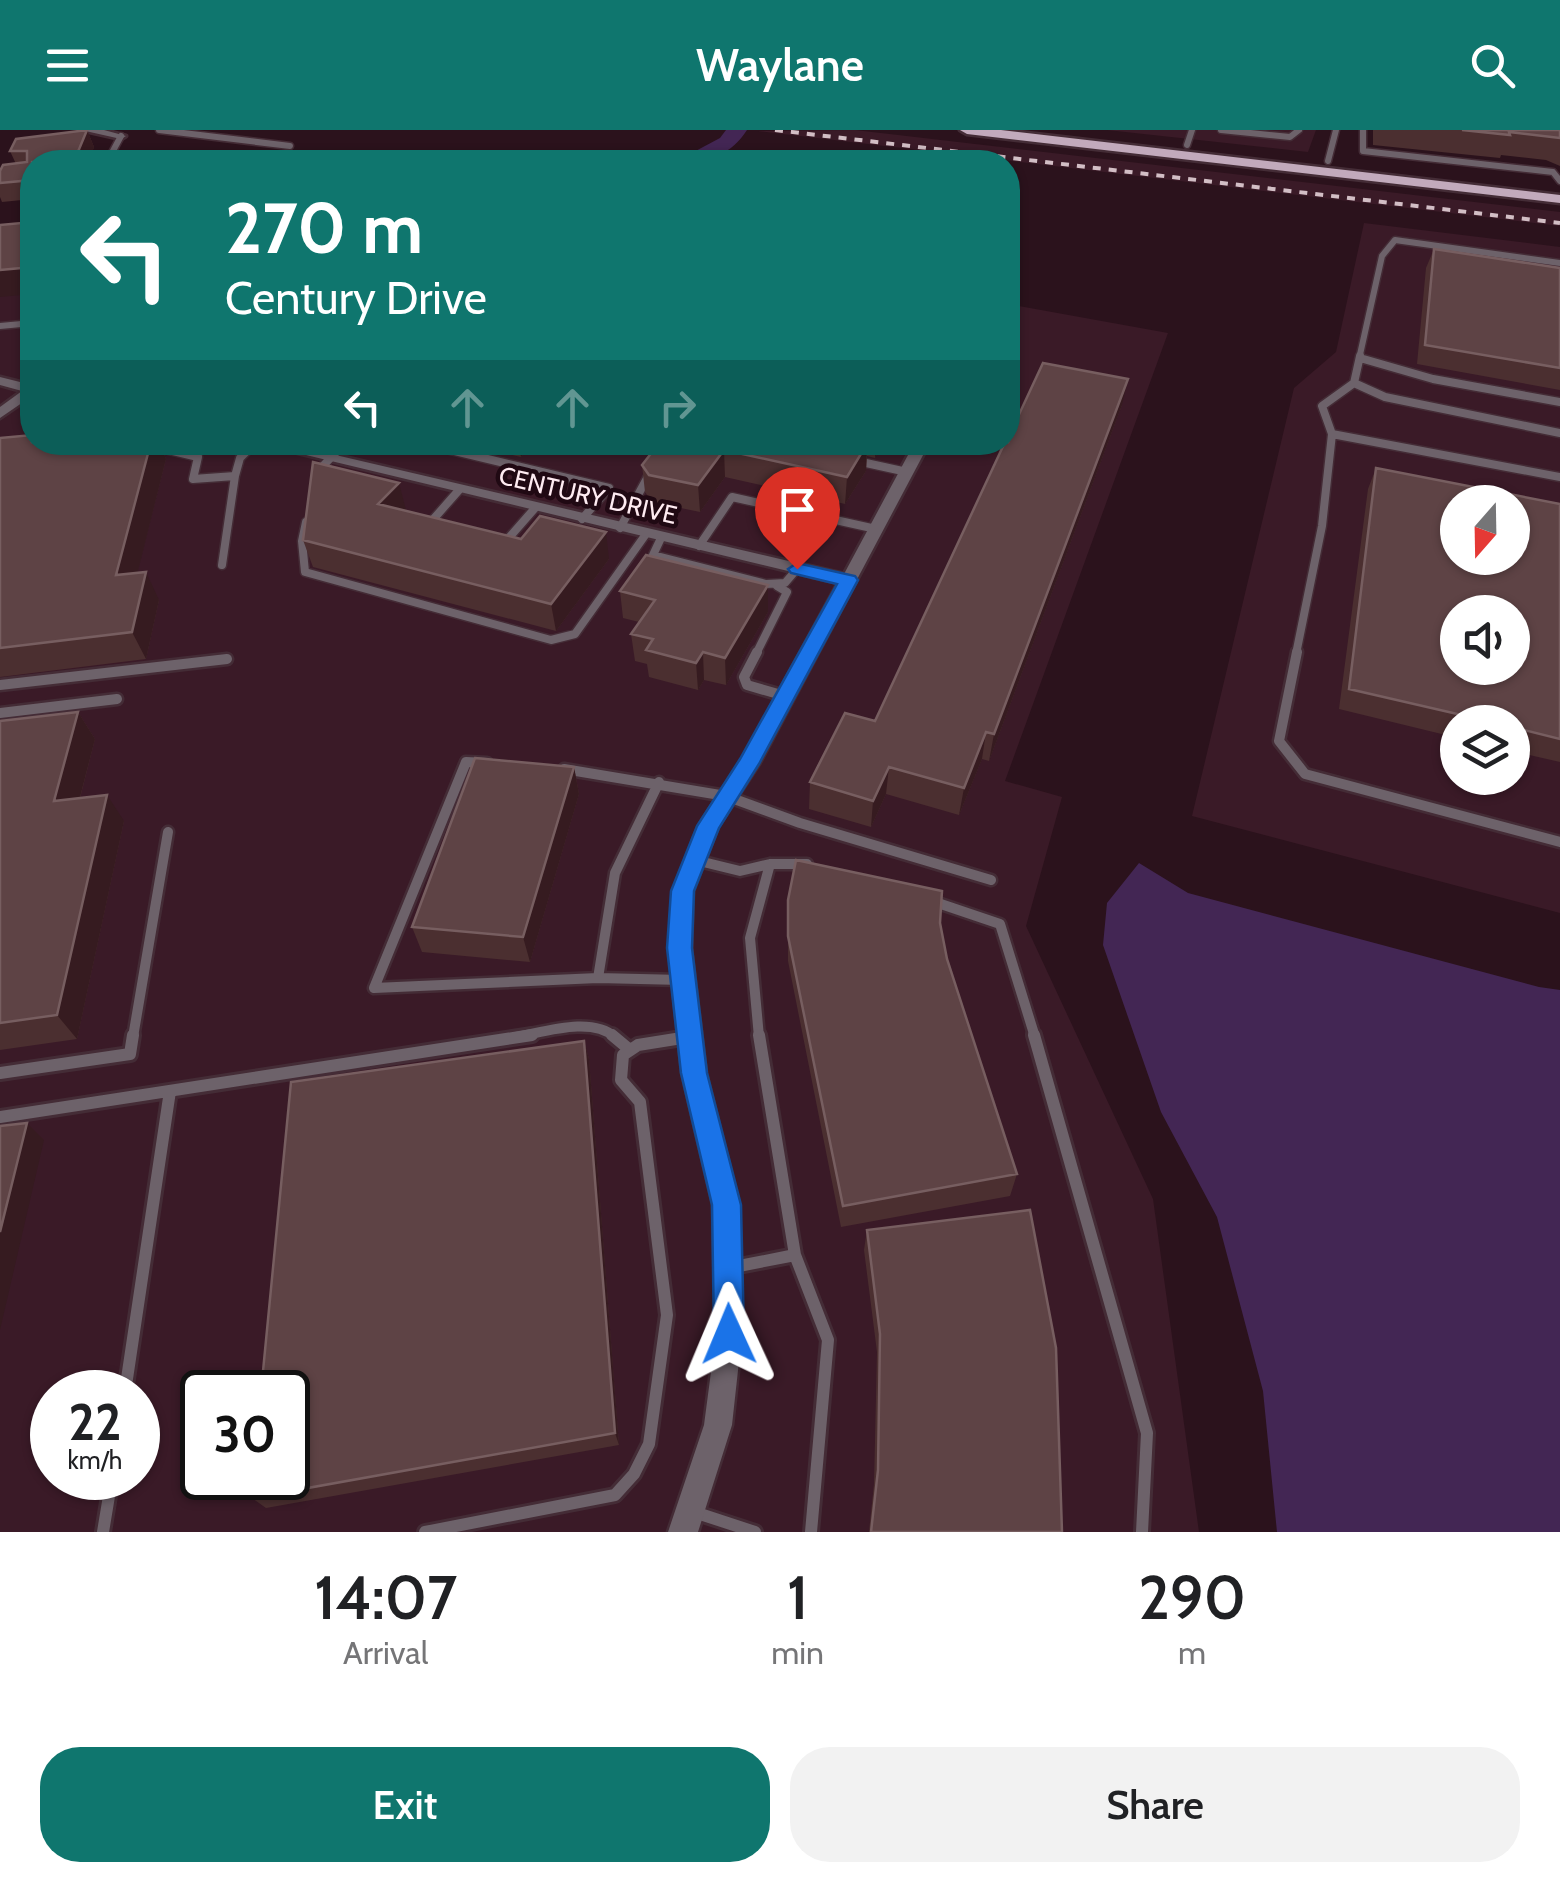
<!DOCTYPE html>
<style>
:root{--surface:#fff;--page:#f2f2f2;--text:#202124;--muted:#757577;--accent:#0f766e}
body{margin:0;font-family:Cabin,sans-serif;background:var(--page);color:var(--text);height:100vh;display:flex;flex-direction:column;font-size:38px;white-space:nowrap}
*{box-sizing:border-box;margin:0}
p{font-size:32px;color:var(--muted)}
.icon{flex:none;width:55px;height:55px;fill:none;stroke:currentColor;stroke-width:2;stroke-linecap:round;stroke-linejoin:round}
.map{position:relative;height:1402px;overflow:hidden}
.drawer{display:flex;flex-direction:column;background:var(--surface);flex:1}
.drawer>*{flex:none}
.hud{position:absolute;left:20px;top:20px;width:1000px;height:305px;border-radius:40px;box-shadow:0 2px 8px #0004;background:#0f766e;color:#fff;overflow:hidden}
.needle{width:65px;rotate:200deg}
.controls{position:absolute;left:1440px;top:355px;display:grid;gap:20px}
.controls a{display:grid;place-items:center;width:90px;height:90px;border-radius:50%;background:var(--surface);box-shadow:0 2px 8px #0004;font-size:50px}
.speed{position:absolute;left:30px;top:1240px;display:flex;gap:20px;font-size:50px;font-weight:700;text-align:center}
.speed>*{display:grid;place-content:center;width:130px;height:130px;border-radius:50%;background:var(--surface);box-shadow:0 2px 8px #0004;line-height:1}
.speed small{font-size:25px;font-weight:400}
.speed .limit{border:5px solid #111;border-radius:15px;background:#fff;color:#111}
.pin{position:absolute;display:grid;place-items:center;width:85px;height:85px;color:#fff;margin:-102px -42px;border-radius:50% 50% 50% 0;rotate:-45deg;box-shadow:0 0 10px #0007}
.pin .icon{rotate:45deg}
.me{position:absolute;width:110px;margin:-55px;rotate:359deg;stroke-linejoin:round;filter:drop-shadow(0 0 8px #0008)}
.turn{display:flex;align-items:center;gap:35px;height:210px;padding:0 40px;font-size:45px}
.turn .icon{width:130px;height:130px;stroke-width:2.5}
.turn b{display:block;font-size:70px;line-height:85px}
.lanes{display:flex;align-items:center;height:95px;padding:0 40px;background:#0003;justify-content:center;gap:50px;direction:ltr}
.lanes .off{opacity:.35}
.eta{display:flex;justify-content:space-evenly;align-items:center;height:170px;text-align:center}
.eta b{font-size:60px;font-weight:600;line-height:70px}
.cta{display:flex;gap:20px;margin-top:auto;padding:20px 40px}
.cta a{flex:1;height:115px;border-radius:40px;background:var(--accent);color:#fff;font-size:40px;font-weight:600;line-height:115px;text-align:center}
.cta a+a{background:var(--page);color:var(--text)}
header{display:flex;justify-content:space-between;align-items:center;height:130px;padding:0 40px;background:var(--accent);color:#fff;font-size:45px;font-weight:600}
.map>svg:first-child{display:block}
.built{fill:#3a1a27;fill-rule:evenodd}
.water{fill:#432654}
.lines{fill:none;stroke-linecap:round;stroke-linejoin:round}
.river{fill:#432654;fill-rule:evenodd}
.service-far3-casing{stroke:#442c36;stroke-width:9}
.service-far2-casing{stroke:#442c36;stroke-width:11}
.service-far1-casing{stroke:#442c36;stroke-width:15}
.service-casing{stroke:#442c36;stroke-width:18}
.minor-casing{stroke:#442c36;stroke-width:5}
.primary-casing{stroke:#442c36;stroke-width:5}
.service-far3{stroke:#6d626a;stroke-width:6}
.service-far2{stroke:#6d626a;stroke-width:8}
.service-far1{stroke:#6d626a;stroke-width:10}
.service{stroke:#6d626a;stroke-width:12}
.minor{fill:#6d626a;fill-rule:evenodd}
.primary{fill:#c2aabc;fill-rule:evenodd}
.rail{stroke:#d2bec5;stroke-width:4;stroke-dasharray:8 8;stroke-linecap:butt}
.wall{fill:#4b2f30}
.shaded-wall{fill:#361b20}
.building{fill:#5e4345;stroke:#775e60;stroke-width:2.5;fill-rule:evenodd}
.route{fill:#1a73e8;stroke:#114b97;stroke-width:2.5}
.labels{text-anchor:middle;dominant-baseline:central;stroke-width:9;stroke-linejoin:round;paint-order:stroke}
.far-street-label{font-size:25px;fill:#feebf1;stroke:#200913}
</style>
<header><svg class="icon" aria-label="menu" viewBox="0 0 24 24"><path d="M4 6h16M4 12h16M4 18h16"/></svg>Waylane<svg class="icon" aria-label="search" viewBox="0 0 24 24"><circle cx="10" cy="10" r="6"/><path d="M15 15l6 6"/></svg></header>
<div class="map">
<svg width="1560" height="1402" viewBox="0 0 1560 1402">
<rect width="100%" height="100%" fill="#2b121c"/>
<path class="built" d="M855,0L1560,82V96L758,1Z
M1107,0H1316L1308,22Z
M1364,93L1560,117V783L1192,686L1294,258L1336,222ZM1458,372H1512V428H1458ZM1458,482H1512V538H1458ZM1458,592H1512V648H1458Z
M32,114V312H1008V174L1168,203L1005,651L1062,667L1026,796L1153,1069L1199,1402H0V117ZM52,1262H138V1348H52ZM202,1262H288V1348H202Z"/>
<path class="water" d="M1139,733L1188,763L1539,857L1560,860V1402H1277L1263,1261L1217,1087L1161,982L1103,815L1107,773Z"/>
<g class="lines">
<path class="river" d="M726,0H747C730,26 706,34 675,32L720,8Z"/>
<g class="service-far3-casing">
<path id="service-far3" d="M159,0L290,16
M1221,0L1290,7L1299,0
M1363,0V21L1553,42L1560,51
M1187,15L1192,0
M1328,31L1336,0
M107,32L121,6
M0,196L32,193
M1359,229L1382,126L1395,110L1560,133"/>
</g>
<g class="service-far2-casing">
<path id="service-far2" d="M1360,226L1354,253L1385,267L1560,303
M1360,228L1433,249L1560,272
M1332,304L1560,347
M135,312L198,327L193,349L235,346L240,328L256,312
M417,312L609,358L582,389
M857,331L907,342
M317,342L346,312
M306,392L302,411L305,442L551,510L575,504L646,404
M437,395L430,393L459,360
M620,398L651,341
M661,408L653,425L766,454L785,453L797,439
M502,410L506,411L535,378
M699,416L732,367L876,399
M222,435L235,346
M756,524L787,462L777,456
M1296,524L1322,396L1332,304L1322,276L1354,253"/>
</g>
<g class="service-far1-casing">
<path id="service-far1" d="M757,522L744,547L747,555L785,566
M1297,522L1279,611L1305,644L1560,712
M0,555L227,529
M0,583L117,569
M487,633L466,632L374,858L598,848L682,850
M564,639L726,666L800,693L991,750
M695,730L740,741L770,734H807
M929,770L1000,794L1035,907
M598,848L615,743L659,652
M133,907L168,702
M516,907C545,902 591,886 615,907
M759,907L750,808L770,734"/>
</g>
<g class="service-casing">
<path id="service" d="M612,905L630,920
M1034,905L1147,1303L1142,1402
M0,943L130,924L133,905
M0,987L532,905
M795,1125L828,1210L811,1402
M729,1138L795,1125L759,905
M125,1262L170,961
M694,1382L755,1402
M103,1402L112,1348
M425,1402L615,1365L634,1344L649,1314L667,1185L640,972L621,950L623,925L638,915L688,907"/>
</g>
<g class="minor-casing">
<path id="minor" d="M81,0H104L126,6L121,9Z
M0,247L32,255V266L0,288V277L22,261L0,255Z
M252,312H280L844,444L915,312H930L759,634L718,697L693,761L691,818L706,943L739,1075L742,1204L732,1295L698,1402H668L704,1295L716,1204L713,1075L682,943L669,818L673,761L699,695L742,630L838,453Z"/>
</g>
<g class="primary-casing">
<path id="primary" d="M960,0H1001L1560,65V73L967,4Z"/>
</g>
<use href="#service-far3" class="service-far3"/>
<use href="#service-far2" class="service-far2"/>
<use href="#service-far1" class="service-far1"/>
<use href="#service" class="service"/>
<use href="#minor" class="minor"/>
<use href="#primary" class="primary"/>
<path class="rail" d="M775,0L1560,93"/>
</g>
<path class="wall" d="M87,0L94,17L90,28L112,26L115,32H32V69L2,72L0,67V41L16,34L10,21Z
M1373,0H1560V36L1546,30L1501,25L1500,28L1373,15Z
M1434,119L1560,138V260L1417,234L1426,138Z
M1122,275L989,631L982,629L959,685L886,664L871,697L809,679L810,652L875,591Z
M0,308L32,312H159L166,329L137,443L159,470L146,529L0,547Z
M456,312H534L521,327Z
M660,312H884L875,328L867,326L866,341L845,374L725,347L700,382L652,372L645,362L642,335Z
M1376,338L1560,374V632L1512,621V592H1458V608L1339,579L1368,359Z
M406,380L405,381L609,429L556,501L313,437L303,410Z
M768,455V482L726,555L704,550L698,560L649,547L647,534L635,531L631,504L639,492L623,488L620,461Z
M78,582L95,609L80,668L124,691L77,909L0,920V591Z
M574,637L579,664L530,832L422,822L412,797Z
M788,770L940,793L947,829L1017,1044L1010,1066L841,1097L788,831Z
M584,911L589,929L619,1315L266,1378L252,1368Z
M867,1100L1062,1402H869L874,1354L877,1222L864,1120Z"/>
<path class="shaded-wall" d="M87,0L94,17L88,32L75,29Z
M32,137V164L0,167V140Z
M1128,249L1122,275L989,631L994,604Z
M151,312H159L166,329L130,473L116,445Z
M518,312H534L521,327Z
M876,312H884L875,328Z
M867,314L866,341L845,374L847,347Z
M724,320L725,347L700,382L698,355Z
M399,353L406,380L386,401L378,374Z
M606,402L609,429L556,501L551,474Z
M146,442L159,470L146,529L132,502Z
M768,455V482L726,555L725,528Z
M703,522L704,550L698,560L696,533Z
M78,582L95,609L72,698L54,671Z
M986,602L982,629L959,685L964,658Z
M574,637L579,664L530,832L523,807Z
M889,637L886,664L871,697L873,671Z
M107,665L124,691L77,909L57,885Z
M584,911L589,929L619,1315L615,1303Z
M27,993L44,1010L0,1200V1102Z"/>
<path class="building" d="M87,0L75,29L112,26L110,32H32V50L0,53V41L3,35L27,32V21H10L16,9Z
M1462,0H1560V8L1509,2L1510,5Z
M32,92V137L0,140V95Z
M1434,119L1560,138V238L1425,215Z
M1043,233L1128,249L994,604L986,602L964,658L889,637L873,671L810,652L845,583L875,591L1005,312H1008V308Z
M32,305V312H151L116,445L146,442L132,502L0,518V308Z
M660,312H861L867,314L847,347L724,320L698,355L649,345L642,335Z
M313,332L399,353L378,374L521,409L540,386L606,402L551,474L303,410Z
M1376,338L1560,374V609L1512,597V592H1492L1349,559ZM1458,372H1512V428H1458ZM1458,482H1512V538H1458Z
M646,425L768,455L725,528L703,522L696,533L646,520L653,509L631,504L655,470L620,461Z
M78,582L54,671L107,665L57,885L0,893V591Z
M475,628L574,637L523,807L412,797Z
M796,730L942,761L940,793L947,829L1017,1044L843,1076L788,806V770Z
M584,911L615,1303L252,1368L253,1348H288V1262H261L291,952Z
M27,993L0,1102V996Z
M1030,1080L1056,1218L1062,1402H871L878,1340L880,1204L867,1100Z"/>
<path class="route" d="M797,433L855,446L858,450L759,634L719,698L694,761L692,818L707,943L741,1075L744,1204L740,1215L729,1219L718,1215L714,1204L712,1075L681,943L667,818L671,761L697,696L740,629L837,454L791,443L788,439Z"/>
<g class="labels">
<g class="far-street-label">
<text transform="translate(588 365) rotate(13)">CENTURY DRIVE</text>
</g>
</g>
</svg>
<div class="controls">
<a><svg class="needle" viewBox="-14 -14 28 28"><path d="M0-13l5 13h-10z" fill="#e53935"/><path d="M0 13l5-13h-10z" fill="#757577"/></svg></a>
<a><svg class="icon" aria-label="sound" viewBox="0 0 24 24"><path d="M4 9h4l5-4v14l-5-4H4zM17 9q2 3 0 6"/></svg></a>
<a><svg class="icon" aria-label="layers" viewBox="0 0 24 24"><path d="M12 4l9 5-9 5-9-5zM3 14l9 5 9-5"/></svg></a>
</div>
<div class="speed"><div>22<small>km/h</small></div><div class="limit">30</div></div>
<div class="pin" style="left:797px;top:439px;background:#d93025"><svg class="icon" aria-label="arrive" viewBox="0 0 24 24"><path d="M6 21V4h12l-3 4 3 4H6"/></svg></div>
<svg class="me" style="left:729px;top:1204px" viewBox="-20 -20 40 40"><path d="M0-17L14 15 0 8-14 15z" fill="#1a73e8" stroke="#fff" stroke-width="4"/></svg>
<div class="hud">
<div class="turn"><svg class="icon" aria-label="left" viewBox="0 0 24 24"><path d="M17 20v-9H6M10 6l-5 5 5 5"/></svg><div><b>270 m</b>Century Drive</div></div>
<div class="lanes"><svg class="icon" aria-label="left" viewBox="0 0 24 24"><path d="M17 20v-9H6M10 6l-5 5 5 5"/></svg><svg class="icon off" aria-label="ahead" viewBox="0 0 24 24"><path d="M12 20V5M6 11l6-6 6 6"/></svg><svg class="icon off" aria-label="ahead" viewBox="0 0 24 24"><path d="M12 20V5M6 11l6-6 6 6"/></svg><svg class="icon off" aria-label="right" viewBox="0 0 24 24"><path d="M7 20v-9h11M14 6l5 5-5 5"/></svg></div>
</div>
</div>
<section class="drawer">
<div class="eta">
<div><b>14:07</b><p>Arrival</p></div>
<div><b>1</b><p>min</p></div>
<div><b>290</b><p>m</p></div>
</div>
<div class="cta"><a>Exit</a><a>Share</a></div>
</section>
